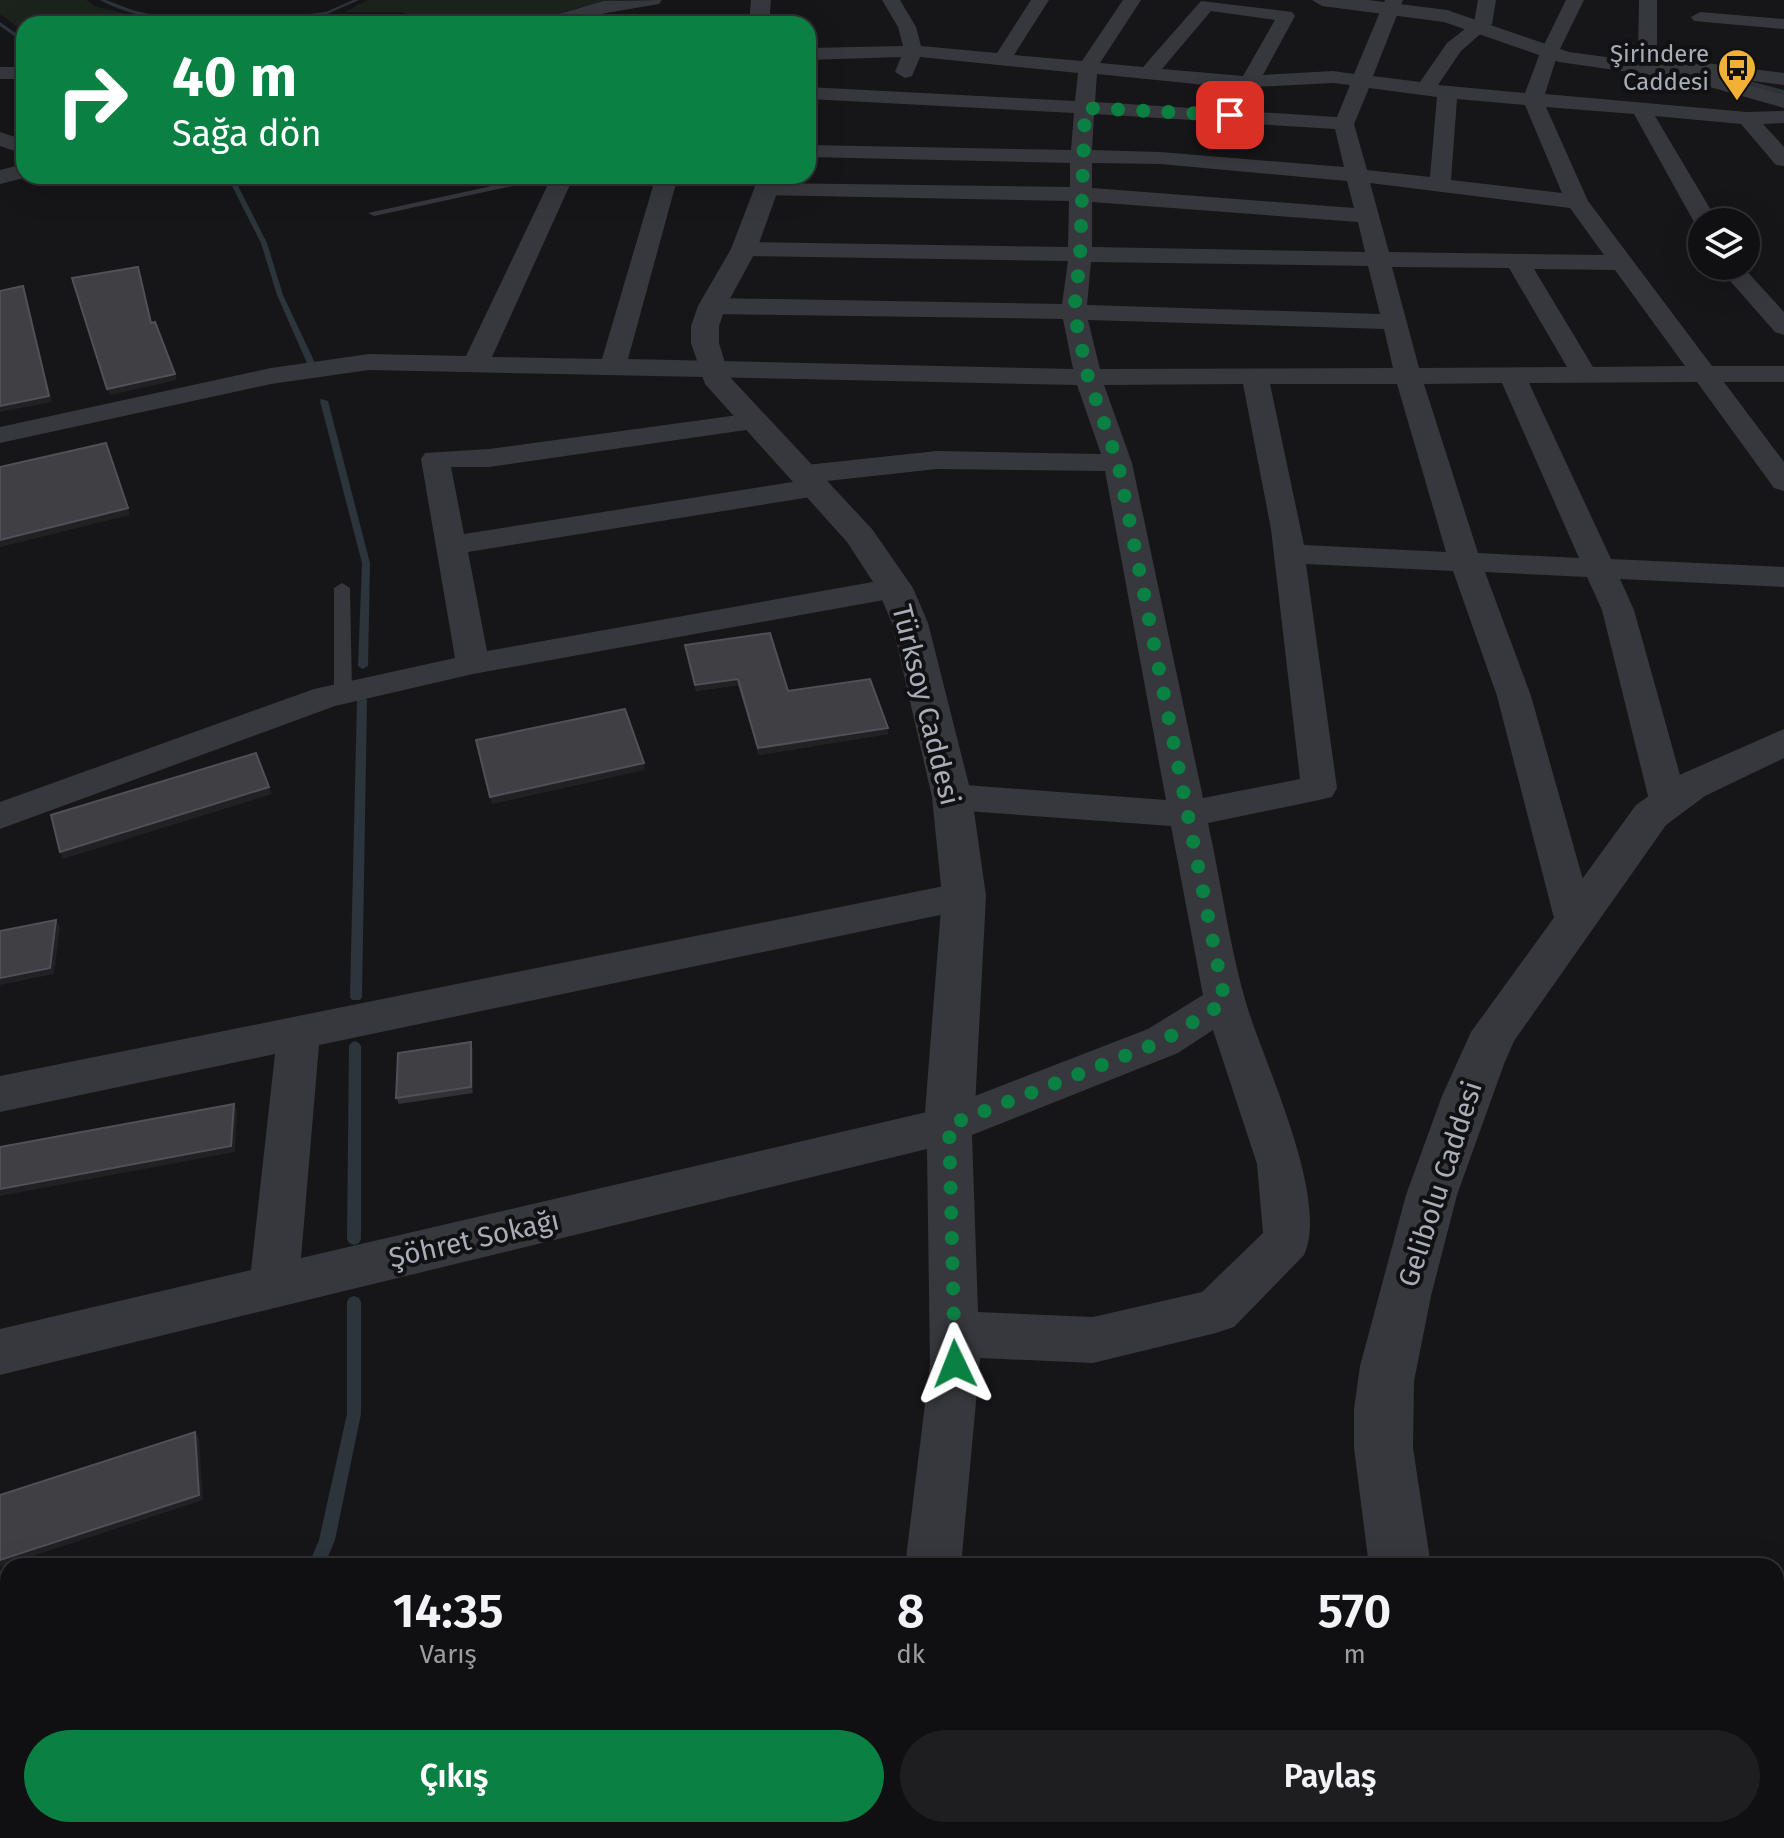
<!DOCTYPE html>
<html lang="tr">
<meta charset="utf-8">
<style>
:root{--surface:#101012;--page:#1e1e20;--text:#f1f3f6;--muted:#9c9d9f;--line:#303032;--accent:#0b8043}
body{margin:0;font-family:"Fira Sans",sans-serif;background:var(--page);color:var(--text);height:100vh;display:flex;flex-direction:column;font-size:30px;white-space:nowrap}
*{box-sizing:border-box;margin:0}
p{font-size:26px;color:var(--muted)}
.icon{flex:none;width:44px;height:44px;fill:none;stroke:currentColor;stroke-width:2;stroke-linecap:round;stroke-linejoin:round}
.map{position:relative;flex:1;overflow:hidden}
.panel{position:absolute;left:0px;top:1558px;width:1784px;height:280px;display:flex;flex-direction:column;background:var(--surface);border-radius:24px 24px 0 0;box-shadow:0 8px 32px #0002,0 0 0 2px var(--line)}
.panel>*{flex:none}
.guide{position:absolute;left:16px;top:16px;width:800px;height:168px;border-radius:24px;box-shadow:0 8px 32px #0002,0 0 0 2px var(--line);background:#0b8043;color:#fff;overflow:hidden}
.tools{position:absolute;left:1688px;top:208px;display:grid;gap:16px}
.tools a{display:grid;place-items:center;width:72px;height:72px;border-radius:50%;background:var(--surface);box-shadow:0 8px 32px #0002,0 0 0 2px var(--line);font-size:40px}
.pin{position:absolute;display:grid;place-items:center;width:68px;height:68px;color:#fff;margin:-34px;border-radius:16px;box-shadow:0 4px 12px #0006}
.me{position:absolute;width:88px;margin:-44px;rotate:358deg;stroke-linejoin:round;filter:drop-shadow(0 0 6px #0008)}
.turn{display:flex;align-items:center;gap:28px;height:168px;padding:0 24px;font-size:36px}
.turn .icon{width:104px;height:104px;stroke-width:2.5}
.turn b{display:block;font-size:56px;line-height:68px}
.eta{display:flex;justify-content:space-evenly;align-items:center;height:136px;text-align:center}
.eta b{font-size:48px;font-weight:600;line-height:56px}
.button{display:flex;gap:16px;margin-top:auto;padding:16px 24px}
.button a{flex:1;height:92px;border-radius:48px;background:var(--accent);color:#fff;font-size:32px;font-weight:600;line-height:92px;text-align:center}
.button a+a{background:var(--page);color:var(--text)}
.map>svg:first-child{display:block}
.green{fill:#1c231d}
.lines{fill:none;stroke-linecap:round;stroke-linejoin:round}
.stream{fill:#2c353c;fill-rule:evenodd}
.service{fill:#37383d;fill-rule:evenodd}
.minor{fill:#37383d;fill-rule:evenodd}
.tertiary{fill:#37383d;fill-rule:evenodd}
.wall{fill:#323236}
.shaded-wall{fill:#212124}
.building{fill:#3f3f44;stroke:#4f5156;stroke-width:2}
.route{stroke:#0b8043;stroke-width:14;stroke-dasharray:0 25.2}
.labels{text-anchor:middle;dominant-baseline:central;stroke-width:8;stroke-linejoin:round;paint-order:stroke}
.far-poi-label{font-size:24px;fill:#a8adb8;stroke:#111113;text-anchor:end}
.street-label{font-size:28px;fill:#a8adb8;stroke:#111113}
</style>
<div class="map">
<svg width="1784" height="1838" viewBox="0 0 1784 1838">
<rect width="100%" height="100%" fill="#161618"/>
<path class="green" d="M0,0H86L94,6L167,24H24V32L0,14Z
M368,0H619L577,8L529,24H254C298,20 342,15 387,17C399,18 412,24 423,17L399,12H345Z"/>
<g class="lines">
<path class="stream" d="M100,0H106L132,10L191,24C165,24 122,12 100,0Z
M353,0H359L327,14L241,24H225L326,12Z
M0,22L24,39V43L0,26Z
M1719,73L1784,90V94L1717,76Z
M227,176H233L267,243L283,295L315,363L314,365L307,363L277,295L261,243Z
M321,399L328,401L370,563L368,666L363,669L358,666L362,563L320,401Z
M362,697L367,700L362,997L360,1000H352L350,997L357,700Z
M355,1041L359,1043L361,1046V1239L359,1243L354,1245L349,1243L347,1239L349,1046L351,1043Z
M354,1296L359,1298L361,1302V1414L335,1540L324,1566H308L319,1540L347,1414V1302L349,1298Z
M146,1830H166L162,1838H142Z"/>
<path class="service" d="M1695,73L1698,78L1685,82L1674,91L1666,89L1679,78Z
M538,176H559L374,216L368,213Z
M342,583L350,588L352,693L343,698L334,693V588Z"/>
<path class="minor" d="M882,0H900L916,27L921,46L997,53L1031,0H1049L1014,55L1082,61L1123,0H1141L1100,63L1143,67L1201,1L1292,12L1295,16L1263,75L1333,71L1354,74L1385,0H1403L1373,76L1420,82L1447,43L1474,22L1478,0H1496L1492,24L1461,51L1438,85L1525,93L1540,53L1566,0H1584L1558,53L1545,94L1747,112L1784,111V123L1763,124L1784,147V166L1776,165L1741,124L1655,116L1718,222H1702V228L1694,222L1634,114L1546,107L1588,201L1712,366H1784V382H1724L1784,462V491L1774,488L1697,382L1529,383L1611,559L1784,567V587L1620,579L1634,610L1687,800L1681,809L1668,813L1655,809L1649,800L1602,610L1587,577L1485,572L1531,696L1595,922L1589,932L1575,937L1561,932L1555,922L1497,696L1453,571L1306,564L1337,788L1332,797L1319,800L1208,823C1221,882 1229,944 1246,1003C1264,1063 1330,1199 1304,1255L1234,1327L1216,1333L1093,1363L980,1358L961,1566H905L930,1364L927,1149L0,1375V1329L251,1270L275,1054L0,1112V1076L964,882L978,886L984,896L978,906L964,910L319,1045L301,1258L944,1108L1148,1029L1203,995L1171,826L952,810L939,806L933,797L939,788L952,784L1166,800L1105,471L937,469L827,481L832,487L827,493L817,496L468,552L487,651L895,578L906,581L911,588L906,595L895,598L473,674L335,706L0,829V802L314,689L455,658L421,459L425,453L489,449L753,413L763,415L767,421L763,427L753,429L489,467H451L464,534L799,481L791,474L796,468L806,465L937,451L1101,454L1077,385L369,370L271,384L0,443V427L271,368L369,354L466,356L552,176H574L492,357L602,359L656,176H678L628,359L1073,369L1063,319L712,314L703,311L699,306L703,301L712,298L1062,304L1068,261L744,256L736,254L732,249L736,244L744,242L1068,247L1069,201L759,195L756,190L767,183L1070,187V163L808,157V145L1071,150L1074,113L808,99V87L1075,101L1078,73L920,57L912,76L905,78L895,72L901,57L808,60V48L903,46L898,27ZM1211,11L1275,20L1243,76L1162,69ZM1097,74L1235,88L1333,83L1350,85L1337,117L1095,102ZM1369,88L1437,97L1430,177L1367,170L1354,124ZM1457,99L1525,105L1562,193L1451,180ZM1094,114L1335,129L1344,167L1160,152L1092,150ZM1092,163L1160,164L1347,181L1354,208L1092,188ZM1370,183L1570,208L1604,255L1389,252ZM1092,202L1358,222L1365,252L1092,247ZM1091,262L1368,266L1380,314L1087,305ZM1392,267L1509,268L1567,367L1419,368ZM1534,269L1615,270L1685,366L1593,367ZM1088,320L1384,329L1393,368L1100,369ZM1502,383L1579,558L1478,553L1424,384ZM1243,384L1271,529L1300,779L1203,798L1132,463L1104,385ZM1270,384H1397L1446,552L1304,545ZM1213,1030L1257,1164L1263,1233L1202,1292L1093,1317L978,1312L972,1135L1178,1053Z
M1639,0H1657V52L1706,63L1784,73V85L1706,75L1640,59L1638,55Z
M1700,12L1784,19V29L1694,21L1691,17Z
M0,67H24V79H0Z
M0,132L24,140V154L0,146Z
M1717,266H1742L1784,312V335L1775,332Z
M863,1830H925L923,1838H861Z"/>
<path class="tertiary" d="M662,0L659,4L606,13L567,24H535L538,20L604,1Z
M751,0H771L769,24H749Z
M1312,0H1368L1447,10L1569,52L1687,68L1784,94V108L1685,80L1559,62L1444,22L1322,6Z
M24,164V176H32L0,184V170Z
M759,176H783L757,249L726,306L719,326V343L729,376L872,529L913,588L928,623L972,797L986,896L974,1125L967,1139L949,1145L931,1139L924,1125L942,896L932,797L892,623L877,588L847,542L705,384L691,343V326L698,306L731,249Z
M1784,729V758L1705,796L1666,825L1514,1041L1504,1064L1457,1195L1431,1296L1414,1381L1413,1448L1431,1566H1369L1354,1448V1409L1360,1366L1406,1195L1442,1096L1471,1032L1636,805L1677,776Z
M1416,1830H1484L1486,1838H1418Z"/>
</g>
<path class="wall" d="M685,645L788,691L888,734L759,755L738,685L696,691Z
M473,1048V1093L399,1104L396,1098Z"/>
<path class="shaded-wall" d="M23,286L52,402L0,412V406Z
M175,374L177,380L110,395L107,389Z
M109,449L130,515L0,547V540Z
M738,679V685L696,691L695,685Z
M888,728V734L759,755L758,748Z
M644,763L645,770L492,804L490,797Z
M269,787L272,794L63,859L60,852Z
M56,920L60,927L54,974L0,985V978Z
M471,1042L473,1048V1093L471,1087Z
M234,1104L237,1110L235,1152L0,1196V1189Z
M195,1432L199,1438L203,1500L0,1567V1560Z"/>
<path class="building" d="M138,267L151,323L155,322L175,374L107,389L72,278Z
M23,286L49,396L0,406V291Z
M106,443L128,508L0,540V467Z
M770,633L788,691L870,679L888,728L758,748L738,679L695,685L685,645Z
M625,709L644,763L490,797L476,740Z
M256,753L269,787L60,852L51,815Z
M56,920L50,968L0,978V931Z
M471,1042V1087L396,1098L398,1053Z
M234,1104L231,1146L0,1189V1147Z
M195,1432L199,1495L0,1560V1495Z"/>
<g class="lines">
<path class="route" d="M955,1364L949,1125L1163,1041L1225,1002L1118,463L1088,377L1074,312L1080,257L1085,108L1230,115"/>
</g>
<defs>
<g id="bus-pin" transform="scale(2)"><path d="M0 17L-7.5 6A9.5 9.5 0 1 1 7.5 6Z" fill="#f2b134" stroke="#111113"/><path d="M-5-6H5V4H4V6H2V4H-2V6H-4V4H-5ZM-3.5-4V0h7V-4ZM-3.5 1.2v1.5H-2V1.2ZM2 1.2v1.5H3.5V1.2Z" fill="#111"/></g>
</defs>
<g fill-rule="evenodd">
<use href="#bus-pin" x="1737" y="68"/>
</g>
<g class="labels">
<g class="far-poi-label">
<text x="1709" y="54">Şirindere<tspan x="1709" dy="28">Caddesi</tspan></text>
</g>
<g class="street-label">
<text transform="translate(926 705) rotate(76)">Türksoy Caddesi</text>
<text transform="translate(1440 1184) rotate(-72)">Gelibolu Caddesi</text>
<text transform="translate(474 1239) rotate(-13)">Şöhret Sokağı</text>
</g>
</g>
</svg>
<div class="tools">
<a><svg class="icon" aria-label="layers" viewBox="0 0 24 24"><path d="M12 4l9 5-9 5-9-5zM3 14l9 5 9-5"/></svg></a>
</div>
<div class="pin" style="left:1230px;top:115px;background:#d93025"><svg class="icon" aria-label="arrive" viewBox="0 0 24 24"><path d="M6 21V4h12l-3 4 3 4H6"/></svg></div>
<svg class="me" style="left:955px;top:1364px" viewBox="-20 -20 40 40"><path d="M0-17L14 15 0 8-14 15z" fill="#0b8043" stroke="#fff" stroke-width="4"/></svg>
<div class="guide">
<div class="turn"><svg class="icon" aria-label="right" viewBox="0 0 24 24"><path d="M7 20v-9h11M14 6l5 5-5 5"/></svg><div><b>40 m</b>Sağa dön</div></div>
</div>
<section class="panel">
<div class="eta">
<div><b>14:35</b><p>Varış</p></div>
<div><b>8</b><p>dk</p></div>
<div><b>570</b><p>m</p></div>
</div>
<div class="button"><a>Çıkış</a><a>Paylaş</a></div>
</section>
</div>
